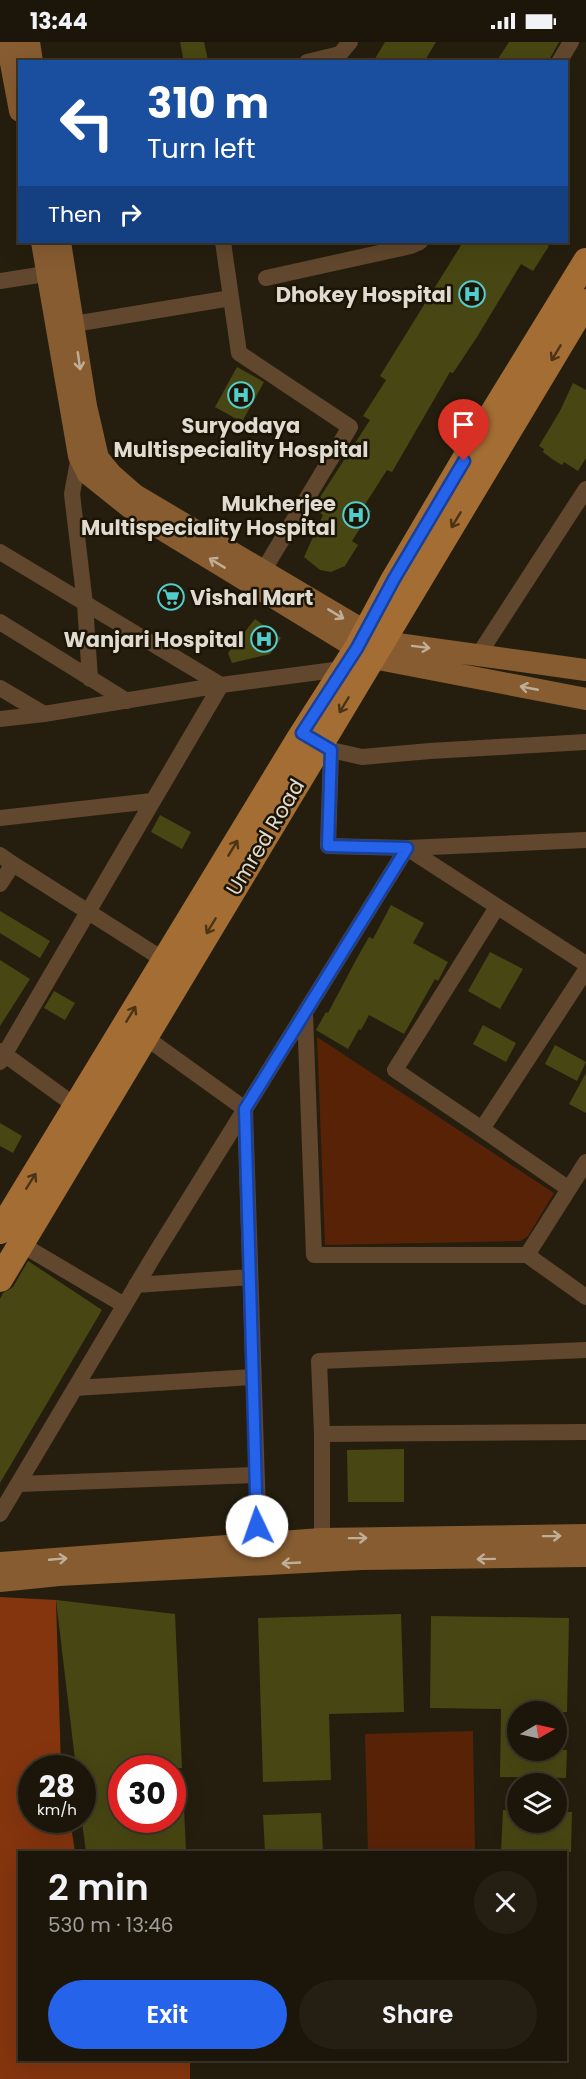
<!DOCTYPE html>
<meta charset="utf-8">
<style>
:root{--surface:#1c160a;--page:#251f13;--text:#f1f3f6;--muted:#a09f9c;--line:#3a352b;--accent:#2563eb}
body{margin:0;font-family:Poppins,sans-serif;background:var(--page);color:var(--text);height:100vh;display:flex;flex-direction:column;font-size:22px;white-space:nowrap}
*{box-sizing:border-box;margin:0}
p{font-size:20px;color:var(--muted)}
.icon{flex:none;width:33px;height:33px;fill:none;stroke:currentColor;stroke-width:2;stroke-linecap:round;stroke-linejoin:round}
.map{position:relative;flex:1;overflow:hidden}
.panel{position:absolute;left:18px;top:1809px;width:549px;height:210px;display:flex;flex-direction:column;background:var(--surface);border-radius:0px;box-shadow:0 6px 24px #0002,0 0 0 2px var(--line)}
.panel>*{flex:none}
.top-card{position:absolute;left:18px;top:18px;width:550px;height:183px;border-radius:0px;box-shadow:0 6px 24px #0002,0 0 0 2px var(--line);background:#1a4fa0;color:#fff;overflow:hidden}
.needle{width:39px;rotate:81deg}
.tools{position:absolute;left:507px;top:1659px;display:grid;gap:12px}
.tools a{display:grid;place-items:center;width:60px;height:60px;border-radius:50%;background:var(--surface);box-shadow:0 6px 24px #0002,0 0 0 2px var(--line);font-size:30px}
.speed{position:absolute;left:18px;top:1713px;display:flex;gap:12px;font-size:30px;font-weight:700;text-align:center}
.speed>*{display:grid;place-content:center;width:78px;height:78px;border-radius:50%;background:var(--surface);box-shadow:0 6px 24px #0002,0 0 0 2px var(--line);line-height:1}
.speed small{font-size:15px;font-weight:400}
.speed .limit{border:9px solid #d22;background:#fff;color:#111}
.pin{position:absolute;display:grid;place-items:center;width:51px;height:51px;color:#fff;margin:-62px -26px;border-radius:50% 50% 50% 0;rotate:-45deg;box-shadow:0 0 6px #0007}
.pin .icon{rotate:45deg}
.me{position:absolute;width:66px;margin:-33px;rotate:357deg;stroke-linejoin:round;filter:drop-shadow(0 0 4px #0008)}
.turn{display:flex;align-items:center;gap:21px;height:126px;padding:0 30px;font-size:27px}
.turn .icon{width:78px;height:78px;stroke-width:2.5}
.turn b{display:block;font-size:42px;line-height:51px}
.then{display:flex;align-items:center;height:57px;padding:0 30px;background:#0003;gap:12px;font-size:22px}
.round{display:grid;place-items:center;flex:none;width:63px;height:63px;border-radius:32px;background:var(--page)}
.overview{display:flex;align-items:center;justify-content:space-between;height:102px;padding:0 30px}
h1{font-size:36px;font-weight:600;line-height:45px}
.cta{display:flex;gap:12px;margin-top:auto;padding:12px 30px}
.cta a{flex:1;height:69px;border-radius:36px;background:var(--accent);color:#fff;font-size:24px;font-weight:600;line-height:69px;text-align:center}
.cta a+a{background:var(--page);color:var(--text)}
.status{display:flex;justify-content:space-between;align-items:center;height:42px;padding:0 30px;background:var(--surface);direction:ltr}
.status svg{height:16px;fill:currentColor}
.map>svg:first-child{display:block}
.green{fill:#582207}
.forest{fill:#84350e}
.building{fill:#484713}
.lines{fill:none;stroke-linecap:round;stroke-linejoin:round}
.street{stroke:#61472d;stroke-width:16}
.secondary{stroke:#875c31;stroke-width:22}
.primary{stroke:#a36d33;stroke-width:26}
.oneway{stroke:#4b3415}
.oneway2{stroke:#c0af98}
.route-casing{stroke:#184099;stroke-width:15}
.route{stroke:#2563eb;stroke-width:10}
.labels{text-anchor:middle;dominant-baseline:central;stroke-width:5;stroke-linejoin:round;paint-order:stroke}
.poi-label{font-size:21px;font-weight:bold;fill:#dfdbd0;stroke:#1c1505;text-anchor:end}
.street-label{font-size:21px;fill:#dfdbd0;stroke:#1c1505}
</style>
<div class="status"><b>13:44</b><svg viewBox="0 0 49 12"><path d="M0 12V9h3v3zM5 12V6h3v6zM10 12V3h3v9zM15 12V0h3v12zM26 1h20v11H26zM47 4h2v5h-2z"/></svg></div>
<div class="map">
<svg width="586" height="2037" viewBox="0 0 586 2037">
<rect width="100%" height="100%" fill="#251e0e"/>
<path class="green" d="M317,995L554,1151L528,1194L521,1199L325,1203Z
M473,1689L475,1810H368L365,1692Z"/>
<path class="forest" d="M0,1555L56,1558L61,1726H32V1778H70L75,1810H20V2018H190V2037H0Z"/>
<path class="building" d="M180,0H204L208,18L184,20Z
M385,0H436L424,20H373Z
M509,0H559L548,20H496Z
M463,200H541L549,204L533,229L521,222L477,295L453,331L450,330L392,430L387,428L364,464L371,469L352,499L358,503L345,524L331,530L320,528L304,515L323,473L313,466L370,378L363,374L386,338L380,334Z
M237,325L264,340L242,380L215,365Z
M573,341L586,348V416L578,429L564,420L562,423L552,417L543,410L544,407L539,404L560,369Z
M255,577L281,596L270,612L232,621L228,611Z
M160,773L191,790L182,807L151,790Z
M391,863L424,881L413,901L448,920L438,939L435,937L404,992L369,973L361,988L359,987L348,1007L316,988L326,970L328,971L357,916L369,895L373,897Z
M0,869L50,899L40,916L0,891Z
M490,910L523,927L500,967L468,949Z
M0,918L30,937L0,984Z
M54,949L75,961L65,978L44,966Z
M483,983L516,1001L506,1020L473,1002Z
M555,1003L586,1020L577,1039L545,1022Z
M586,1031V1071L569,1062Z
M0,1081L22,1094L13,1111L0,1104Z
M28,1219L102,1268L0,1441V1257L3,1251L13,1245Z
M404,1407V1460H348L347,1408Z
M56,1558L175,1572L182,1726H122V1778H172V1745L183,1744L186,1810H86L82,1780V1726H76Z
M401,1572L404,1670L329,1672L331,1738L263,1740L258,1576Z
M431,1574L569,1576L567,1670H518V1708H567L566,1736L500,1735L501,1667L430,1666Z
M503,1768L518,1769V1780H556V1770H572L571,1810H501Z
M321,1771L323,1810H265L263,1773Z"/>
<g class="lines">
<path class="street" d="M307,20L340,12L350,0
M559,20L571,0
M223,200L239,311L350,385L263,529
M266,236L411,204L420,200
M0,239L58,230
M74,282L231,256
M79,414L72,452L85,562L90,637
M0,510L221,643L0,1020
M0,580L127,659
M479,612L586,447
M0,646L44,672L0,677
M44,672L221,643L342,627L348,631
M322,703L331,708L362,715L430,709L586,700
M0,776L152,759
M407,806L586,922
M407,806L586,798
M0,813L13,822L0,842
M13,822L164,918
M305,971L314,1213H527L586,1120
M145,995L245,1067L259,1503
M0,1009L77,1065
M482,1087L395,1028L497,865
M569,1147L482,1087L586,928
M14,1198L124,1263
M527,1213L586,1255
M136,1243L250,1235
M75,1346L253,1335
M322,1392L586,1390
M19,1442L255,1433
M0,1472L155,1212L407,806L328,804L331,708
M322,1507V1392L319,1319L586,1308"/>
<path class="secondary" d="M7,0L20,69
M29,0L32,20
M42,200L79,414L88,432L142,475L373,616L586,657
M60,200L86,364L98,416L111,432L135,453L383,600L586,628
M0,1521L321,1497L586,1493
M0,1539L59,1533L361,1517L586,1514"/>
<path class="primary" d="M0,1189L299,697L357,606L394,537L473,403L586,219
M0,1237L586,260"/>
</g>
<defs><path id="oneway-shaft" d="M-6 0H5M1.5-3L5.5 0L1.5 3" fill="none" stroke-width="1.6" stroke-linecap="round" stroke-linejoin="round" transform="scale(1.5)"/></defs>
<g class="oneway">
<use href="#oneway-shaft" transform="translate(556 311) rotate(121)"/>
<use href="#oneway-shaft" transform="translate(456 478) rotate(121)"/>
<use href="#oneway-shaft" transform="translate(344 663) rotate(121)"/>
<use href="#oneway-shaft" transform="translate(233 806) rotate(-59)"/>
<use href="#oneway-shaft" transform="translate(211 884) rotate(121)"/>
<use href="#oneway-shaft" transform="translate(131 972) rotate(-59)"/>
<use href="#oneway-shaft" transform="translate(31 1139) rotate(-58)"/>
</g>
<g class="oneway2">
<use href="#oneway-shaft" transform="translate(79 319) rotate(82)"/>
<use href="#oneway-shaft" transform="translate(217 521) rotate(-149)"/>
<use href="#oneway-shaft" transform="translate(336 572) rotate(31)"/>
<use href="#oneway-shaft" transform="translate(421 605) rotate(7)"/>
<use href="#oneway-shaft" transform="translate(529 646) rotate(-169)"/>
<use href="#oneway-shaft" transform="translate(552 1494) rotate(-1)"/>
<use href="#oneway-shaft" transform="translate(358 1496) rotate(-1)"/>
<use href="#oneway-shaft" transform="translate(58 1517) rotate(-5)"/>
<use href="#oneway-shaft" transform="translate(486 1517) rotate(179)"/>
<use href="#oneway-shaft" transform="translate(291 1521) rotate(177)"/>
</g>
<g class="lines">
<g class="route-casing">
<path id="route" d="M257,1484L245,1067L407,806L328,804L331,708L302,691L357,606L394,537L464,419"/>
</g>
<use href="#route" class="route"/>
</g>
<defs>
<g id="hospital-ring" transform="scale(1.35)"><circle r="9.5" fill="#1c1505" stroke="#52cdcd" stroke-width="1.5"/><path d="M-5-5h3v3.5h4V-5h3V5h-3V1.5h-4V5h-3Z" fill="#52cdcd"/></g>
<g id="supermarket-ring" transform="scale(1.35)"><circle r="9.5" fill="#1c1505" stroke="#52cdcd" stroke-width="1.5"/><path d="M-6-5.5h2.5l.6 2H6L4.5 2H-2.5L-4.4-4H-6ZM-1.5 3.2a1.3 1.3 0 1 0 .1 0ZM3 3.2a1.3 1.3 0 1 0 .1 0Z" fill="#52cdcd"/></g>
</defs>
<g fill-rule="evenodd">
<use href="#hospital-ring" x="472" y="252"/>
<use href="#hospital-ring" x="241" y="353"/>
<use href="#hospital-ring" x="356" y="473"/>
<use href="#supermarket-ring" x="171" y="555"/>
<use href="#hospital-ring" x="264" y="597"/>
</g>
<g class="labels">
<g class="poi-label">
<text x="452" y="252">Dhokey Hospital</text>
<text x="241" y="383" text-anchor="middle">Suryodaya<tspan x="241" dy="24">Multispeciality Hospital</tspan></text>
<text x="336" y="461">Mukherjee<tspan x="336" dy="24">Multispeciality Hospital</tspan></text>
<text x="190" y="555" text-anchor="start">Vishal Mart</text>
<text x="244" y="597">Wanjari Hospital</text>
</g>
<g class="street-label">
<text transform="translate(265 795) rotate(-59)">Umred Road</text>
</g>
</g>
</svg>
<div class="tools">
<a><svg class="needle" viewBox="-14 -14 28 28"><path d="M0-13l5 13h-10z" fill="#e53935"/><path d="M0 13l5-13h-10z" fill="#a09f9c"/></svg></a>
<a><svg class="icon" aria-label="layers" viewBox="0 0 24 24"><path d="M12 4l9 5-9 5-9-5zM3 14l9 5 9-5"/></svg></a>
</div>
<div class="speed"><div>28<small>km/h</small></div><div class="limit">30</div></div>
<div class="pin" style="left:464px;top:419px;background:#d93025"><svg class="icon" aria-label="arrive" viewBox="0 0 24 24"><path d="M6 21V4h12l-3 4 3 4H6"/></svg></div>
<svg class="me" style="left:257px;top:1484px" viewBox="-20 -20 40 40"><circle r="19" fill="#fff"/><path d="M0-13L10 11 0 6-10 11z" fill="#2563eb"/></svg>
<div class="top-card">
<div class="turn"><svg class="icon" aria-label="left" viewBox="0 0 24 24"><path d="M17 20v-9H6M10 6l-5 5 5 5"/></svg><div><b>310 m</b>Turn left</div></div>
<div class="then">Then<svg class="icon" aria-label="right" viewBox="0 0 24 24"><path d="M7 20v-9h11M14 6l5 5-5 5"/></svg></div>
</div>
<section class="panel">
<div class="overview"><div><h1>2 min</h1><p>530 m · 13:46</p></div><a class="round"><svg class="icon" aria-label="close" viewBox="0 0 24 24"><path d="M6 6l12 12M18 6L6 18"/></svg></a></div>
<div class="cta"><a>Exit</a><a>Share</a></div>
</section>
</div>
